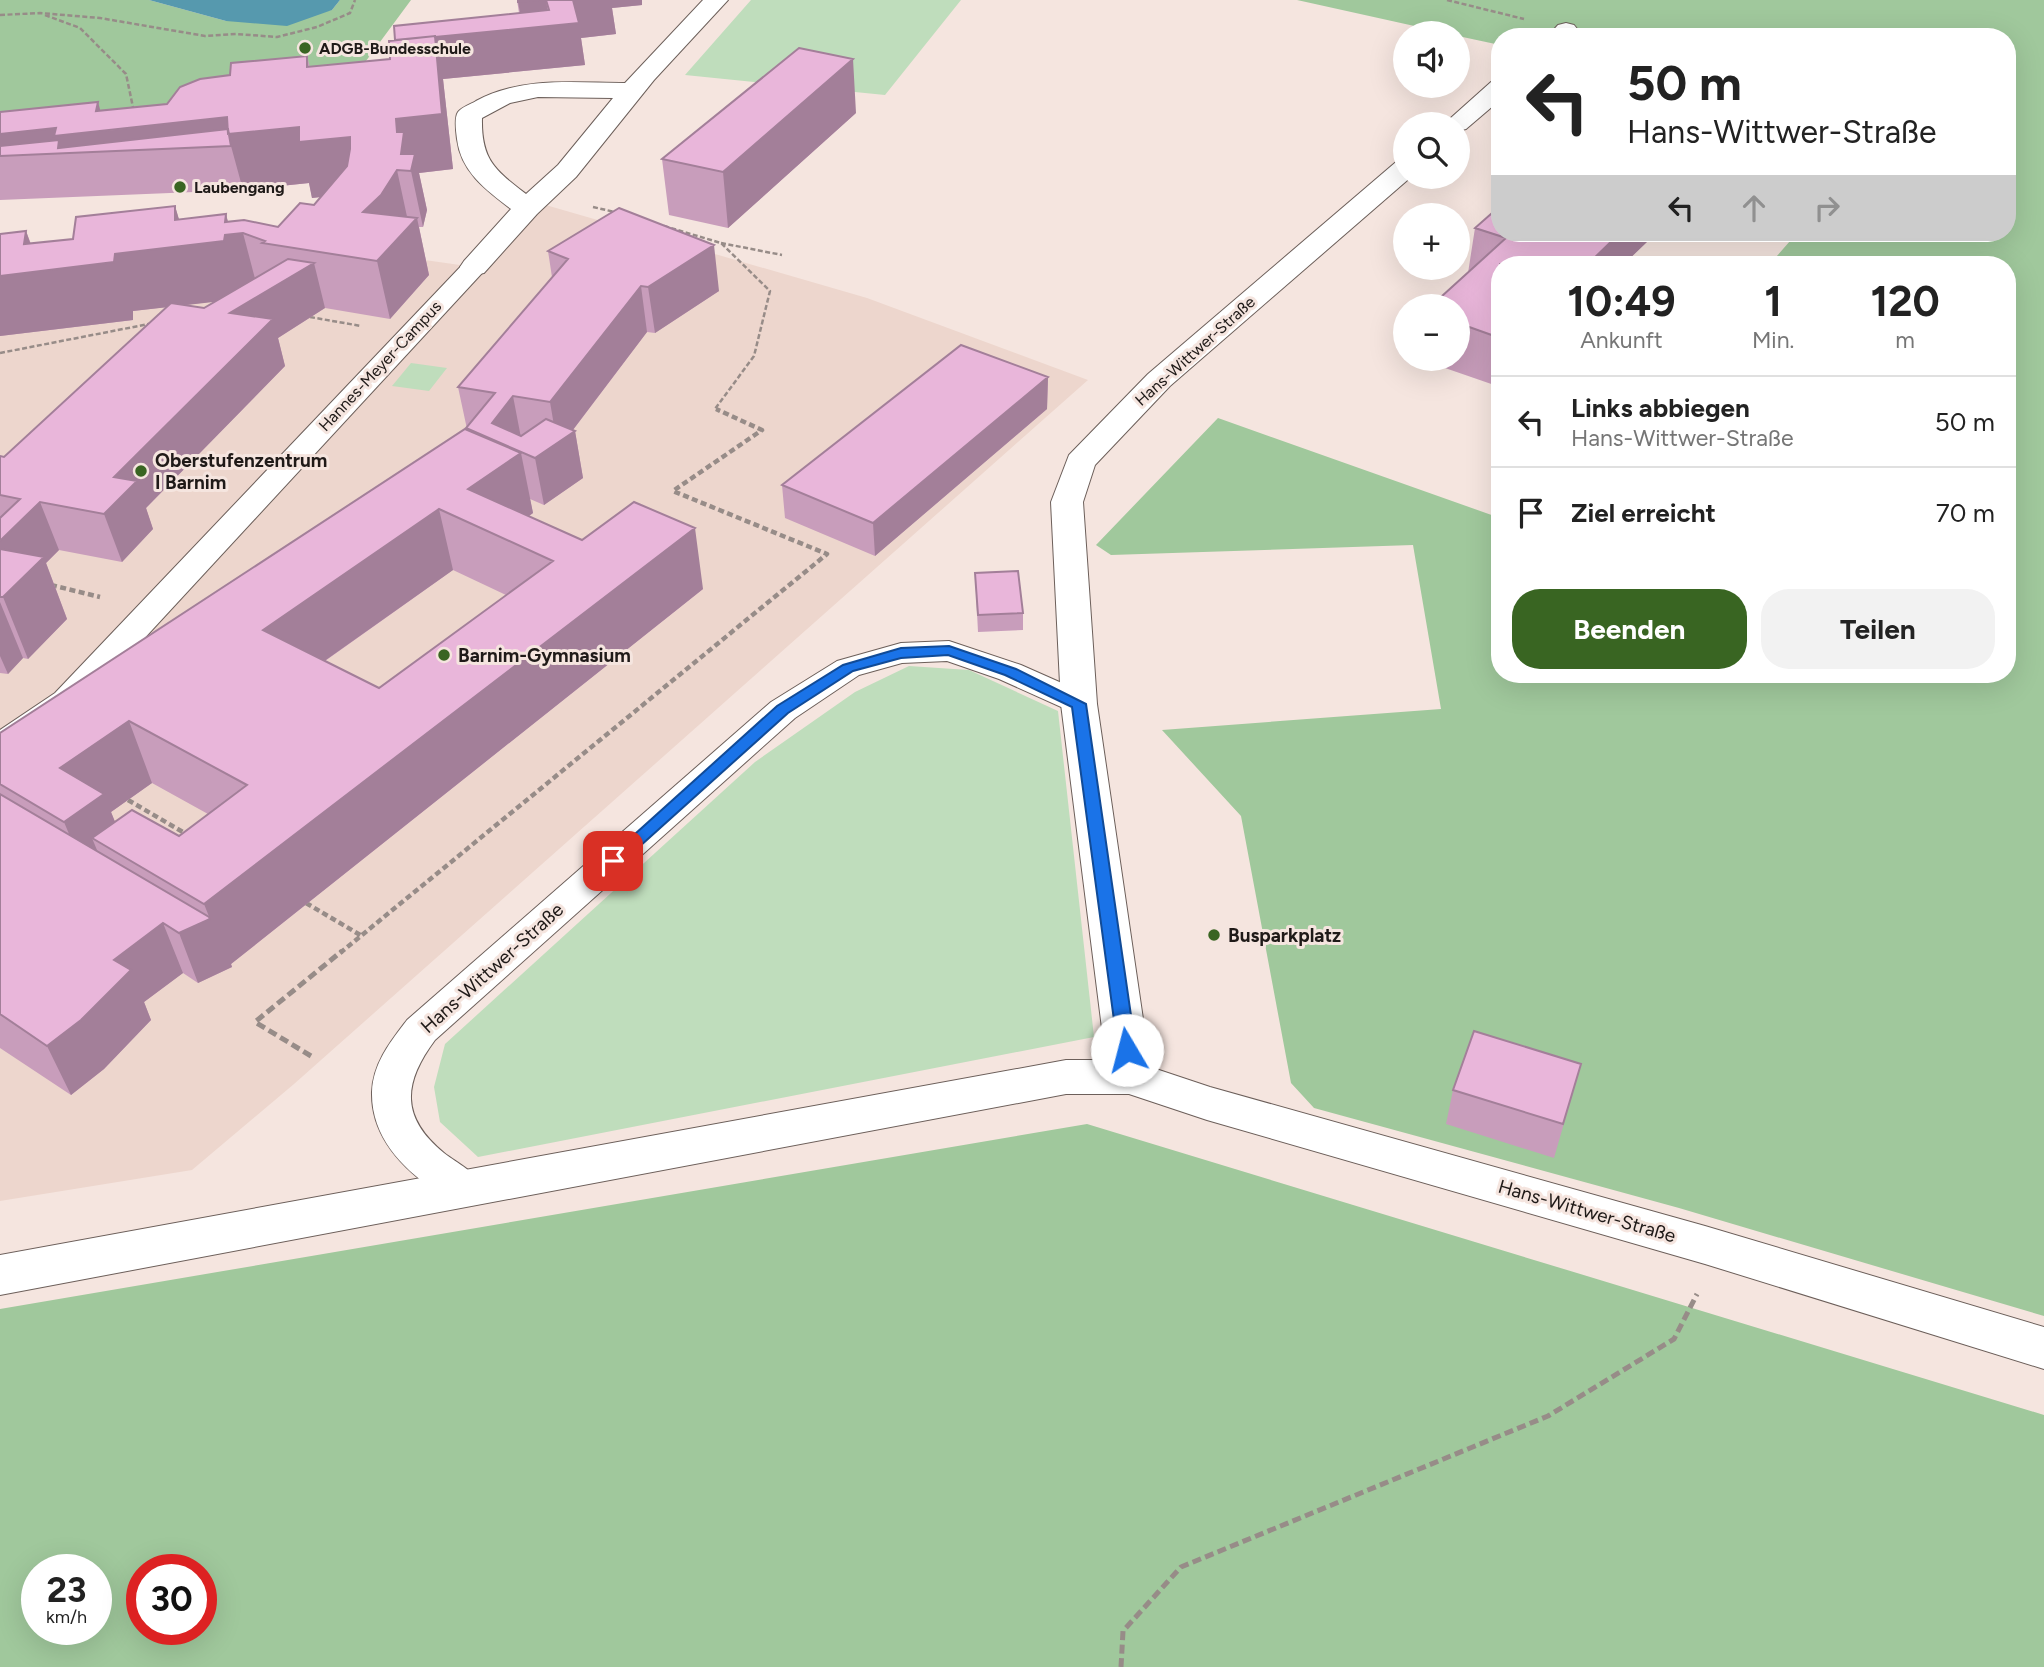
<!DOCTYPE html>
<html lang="de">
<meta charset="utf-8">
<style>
:root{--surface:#fff;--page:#f2f2f2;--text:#222;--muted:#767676;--line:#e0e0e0;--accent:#396522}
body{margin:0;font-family:Figtree,sans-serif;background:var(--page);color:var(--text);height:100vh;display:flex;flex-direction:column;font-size:26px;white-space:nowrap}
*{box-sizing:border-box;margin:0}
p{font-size:23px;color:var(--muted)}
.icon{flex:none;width:38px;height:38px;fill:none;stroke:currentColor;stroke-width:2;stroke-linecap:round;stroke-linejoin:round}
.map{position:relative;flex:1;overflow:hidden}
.drawer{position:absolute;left:1491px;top:256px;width:525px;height:427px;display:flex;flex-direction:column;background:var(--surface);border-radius:28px;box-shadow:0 7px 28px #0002}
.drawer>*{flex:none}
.hud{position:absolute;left:1491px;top:28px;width:525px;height:214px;border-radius:28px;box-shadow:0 7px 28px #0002;background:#fff;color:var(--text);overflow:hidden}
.buttons{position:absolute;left:1393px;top:21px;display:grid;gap:14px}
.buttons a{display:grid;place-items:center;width:77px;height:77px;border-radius:50%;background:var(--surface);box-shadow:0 7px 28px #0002;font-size:35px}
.speed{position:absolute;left:21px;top:1554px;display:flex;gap:14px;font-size:35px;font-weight:700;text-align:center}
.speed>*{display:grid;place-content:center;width:91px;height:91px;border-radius:50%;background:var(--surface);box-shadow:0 7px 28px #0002;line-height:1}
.speed small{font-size:18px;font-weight:400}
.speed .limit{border:10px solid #d22;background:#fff;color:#111}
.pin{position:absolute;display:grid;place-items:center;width:60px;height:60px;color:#fff;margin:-30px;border-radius:14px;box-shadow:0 4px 10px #0006}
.me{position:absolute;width:77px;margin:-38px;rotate:352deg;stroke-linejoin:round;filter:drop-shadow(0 0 5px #0008)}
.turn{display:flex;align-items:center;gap:24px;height:147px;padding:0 21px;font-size:32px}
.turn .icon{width:91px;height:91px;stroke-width:2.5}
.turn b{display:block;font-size:49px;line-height:60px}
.lanes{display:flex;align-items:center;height:66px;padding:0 21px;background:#0003;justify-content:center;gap:35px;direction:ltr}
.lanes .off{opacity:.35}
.eta{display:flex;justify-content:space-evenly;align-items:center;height:119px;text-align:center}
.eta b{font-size:42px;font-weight:700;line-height:49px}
.button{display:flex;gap:14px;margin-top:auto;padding:14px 21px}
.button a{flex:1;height:80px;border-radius:28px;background:var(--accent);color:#fff;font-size:28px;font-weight:700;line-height:80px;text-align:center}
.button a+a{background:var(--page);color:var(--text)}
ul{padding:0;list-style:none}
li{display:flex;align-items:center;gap:21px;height:91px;padding:0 21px;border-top:2px solid var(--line)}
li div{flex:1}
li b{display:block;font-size:26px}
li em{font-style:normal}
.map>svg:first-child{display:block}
.built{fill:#edd6cd}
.green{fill:#bfddbc}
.forest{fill:#a0c89c;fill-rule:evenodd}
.water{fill:#5699ae}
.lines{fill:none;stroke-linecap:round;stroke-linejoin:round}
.service-casing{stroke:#6c5f5a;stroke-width:2}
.minor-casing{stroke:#6c5f5a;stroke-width:2}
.path-far2{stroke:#978c88;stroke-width:2.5;stroke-dasharray:5 2.5;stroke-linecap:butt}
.path-far1{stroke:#978c88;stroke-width:4.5;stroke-dasharray:6 3.5;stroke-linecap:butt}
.path{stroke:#978c88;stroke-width:5;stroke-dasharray:9 4.5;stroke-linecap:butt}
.service{fill:#fff;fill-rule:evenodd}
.minor{fill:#fff;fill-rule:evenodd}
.wall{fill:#c89dbb;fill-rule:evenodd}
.shaded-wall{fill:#a37f99}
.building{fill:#e9b6da;stroke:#a37f99;stroke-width:2;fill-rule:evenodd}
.route{fill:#1a73e8;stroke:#114b97;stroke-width:2}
.poi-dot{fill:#396522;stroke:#f5e5df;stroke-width:2.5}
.labels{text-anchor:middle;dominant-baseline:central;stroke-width:6;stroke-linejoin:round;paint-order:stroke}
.far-poi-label{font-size:16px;font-weight:bold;fill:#1f1a18;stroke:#f5e5df;text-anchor:start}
.far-street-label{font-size:16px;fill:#1f1a18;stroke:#f5e5df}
.poi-label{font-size:19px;font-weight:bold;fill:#1f1a18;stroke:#f5e5df;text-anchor:start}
.street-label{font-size:19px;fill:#1f1a18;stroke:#f5e5df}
</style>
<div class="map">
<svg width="2044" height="1667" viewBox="0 0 2044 1667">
<rect width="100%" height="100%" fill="#f5e5df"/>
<path class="built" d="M525,199L867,298L1088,380L294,1084L192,1170L0,1201V257L192,227L474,267Z"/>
<path class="green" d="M751,0H961L885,95L685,75Z
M411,363L447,368L429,391L392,386Z
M909,666L969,670L1058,711L1094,1037L478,1157L440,1122L434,1087L445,1044L755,762L855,692Z"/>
<path class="forest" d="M0,0H149L226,21L332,10L340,0H411L346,88L0,124Z
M1297,0H2044V1316L1679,1208L1314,1108L1291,1083L1241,816L1162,730L1441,709L1413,545L1111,555L1096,545L1218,418L1500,518V674H2007V264H1770L1797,233H2007V37H1500V45L1458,36V33H1446Z
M1087,1124L2044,1415V1667H0V1309ZM37,1570H96V1629H37ZM142,1570H201V1629H142Z"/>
<path class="water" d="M149,0H340L332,10L287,26L226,21Z"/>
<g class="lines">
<g class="service-casing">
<path id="service" d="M474,259L483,262L487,267L483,272L79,709L12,754L0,757V730L55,693L465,262Z
M949,641L1021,665L1091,696L1095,704L1091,712L1079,715L999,679L947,661L902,663L859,675L795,718L435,1040C403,1083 400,1117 444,1153C458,1164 475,1171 483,1188L477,1200C473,1201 466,1205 462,1204C451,1203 441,1195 433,1189C400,1166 371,1135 372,1092C373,1063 391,1041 407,1020L771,702L837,661L901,643Z"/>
</g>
<g class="minor-casing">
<path id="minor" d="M703,0H728L654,80L576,177L537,214L484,273L474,275L464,273L460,267L464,261L511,209C486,190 461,172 457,139C456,131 454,118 458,112C462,107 471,104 476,101C522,76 575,83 625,83ZM538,97L613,98L558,165L526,194C495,170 481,160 482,118L510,103Z
M1566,23L1574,25L1578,30L1573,37H1547L1558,25Z
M1500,80V100L1466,129L1458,131V124H1444L1491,82Z
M1405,160V177H1411L1170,386L1095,465L1083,502L1097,704L1150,1067L1210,1087L1705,1226L2044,1327V1369L1705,1264L1207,1120L1129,1094H1066L0,1295V1255L1066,1060H1106L1061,704L1051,502L1069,455L1148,374L1396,162Z"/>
</g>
<path class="path-far2" d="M1447,0L1524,19
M0,15L40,13L100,18L205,36L236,34L277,37L317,27L350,13L355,0
M45,15L80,28L126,74L134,112
M593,207L619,213
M664,226L721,243L770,291L754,356L715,409L720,411
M721,243L782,255
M310,317L361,326
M0,353L154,323"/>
<path class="path-far1" d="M51,585L100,597
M128,800L188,835
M306,903L362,936
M340,953L827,554L673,491L762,430L716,409"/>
<path class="path" d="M311,1056L255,1022L342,951
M1121,1667L1123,1631L1181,1567L1548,1416L1674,1339L1697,1294"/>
<use href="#service" class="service"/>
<use href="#minor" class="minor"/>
</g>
<path class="wall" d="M517,0H642V5L612,8L616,34L581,38L585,65L443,79L453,169L419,173L427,210L423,227H419L429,275L390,319L325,308L278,338L285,366L146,508L153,529L122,562L59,550L46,563L67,619L28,659L23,658L8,674L0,673V456L4,457L167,307L133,311V320L0,336V234L26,231L31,244L73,239L175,206L179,220L226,214L228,222L278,227L314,205L321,197L312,198L309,183L243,190L0,200V112L98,102L100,111L167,104L230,75L307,56L310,67L390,59L395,40L519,13ZM208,302H215L204,308L185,305Z
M856,113L728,228L669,215L662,159Z
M1475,228L1649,240L1624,264H1500V387L1419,359H1458V306L1468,273Z
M548,251L719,291L655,333L647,332L573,430L575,431L583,478L544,505L530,499L533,513L529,516L582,540L703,589L231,964L232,967L198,983L183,973L144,1002L151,1020L104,1069L71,1095L0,1048V733L467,429L458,387L552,277ZM453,570L506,595L379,688L325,661ZM152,783L208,814L179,836L115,822L111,812Z
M1048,377L1047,409L875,556L785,518L782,485Z
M975,573L1023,613V630L978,632Z
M1581,1064L1554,1158L1446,1124L1453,1090Z"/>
<path class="shaded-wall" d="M539,0H546L550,26L554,0H642V5L612,8L616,34L581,38L585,65L443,79L453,169L419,173L427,210L423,227L411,171L405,170L397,132L395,41L523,28L518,2Z
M853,59L856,113L728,228L723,172Z
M98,102L106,131L227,117L299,127L350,137L363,192L312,198L309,183L243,190L231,146L0,156V134L96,111Z
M397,170L409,226L417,218L429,275L390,319L377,261L363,212Z
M175,206L187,246L225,222L226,214L231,235L243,233L258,290L240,299L133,311V320L0,336V276L24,244L26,231L40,271L115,254L175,220Z
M1620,233H1650L1649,240L1624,264H1588Z
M714,245L719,291L655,333L648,287Z
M314,263L325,308L278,338L285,366L146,508L153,529L122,562L104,514L114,477L230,313Z
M641,286L647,332L569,435L575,431L583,478L544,505L535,458L557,443L550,402Z
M1048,377L1047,409L875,556L873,523Z
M513,396L522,443L492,423Z
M521,453L533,513L500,537L468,489Z
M40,502L59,550L46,563L67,619L28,659L3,597H0V541Z
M439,509L453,570L282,691L263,630Z
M695,528L703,589L231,964L232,967L198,983L179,933L210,919L204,904Z
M0,602L23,658L8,674L0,656Z
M129,721L152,783L111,812L129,856L92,838L106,872L90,884L64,822L60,768Z
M163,923L183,973L144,1002L151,1020L104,1069L71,1095L47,1046L114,960Z"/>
<path class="building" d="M518,0H539L518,2Z
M546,0H573L579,23L435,37V36L395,40L394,26L549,10Z
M435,36L442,114L396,119L397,132H404L401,154H415L411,171L397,170L381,195L363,212L417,218L377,261L262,243L265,241L243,233L225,235L224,241L115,254L114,262L0,276V234L26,231L24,244L73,239L76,217L175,206V220L226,214L225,222L244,220L278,227L300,203L314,205L347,166L350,149V137L299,142V127L228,134L227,117L54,136L56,128L0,134V112L98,102L96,111L167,104L180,87L200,79L230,75L231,63L307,56V67L390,59L389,41Z
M799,48L853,59L723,172L662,159Z
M228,129L231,146L0,156V146L59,140L58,148Z
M1500,206V233H1620L1588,264H1500V338L1458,323V306H1431L1506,238L1475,228Z
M619,208L714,245L648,287L641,286L550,402L513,396L492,423L521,436L546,419L575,431L535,458L466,428L495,393L458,387L568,259L548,251Z
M288,259L314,263L230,313L273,319L114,477L137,481L104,514L40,502L0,541V518L20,499L0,495V456L4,457L171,303L204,308Z
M961,345L1048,377L873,523L782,485Z
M465,429L521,453L468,489L582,540L634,502L695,528L204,904L92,838L132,810L179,836L247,785L129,721L60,768L104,794L64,822L0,784V733ZM439,509L553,561L379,688L263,630Z
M0,549L44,557L3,597H0Z
M1018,571L1023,613L978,615L975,573Z
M0,794L209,917L210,919L179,933L163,923L114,960L131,970L81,1020L47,1046L0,1014Z
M1474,1031L1581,1064L1563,1124L1453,1090Z"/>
<path class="route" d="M949,646L1016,669L1086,704L1136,1050L1133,1055H1121L1118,1050L1072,707L1005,675L948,655L901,658L853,671L788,713L619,865H607L605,861L777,706L843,665L901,648Z"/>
<g class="poi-dot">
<circle cx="305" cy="48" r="7"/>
<circle cx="180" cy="187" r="7"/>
<circle cx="141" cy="471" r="7"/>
<circle cx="444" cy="655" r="7"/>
<circle cx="1214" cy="935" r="7"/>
</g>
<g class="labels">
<g class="far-poi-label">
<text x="319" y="48">ADGB-Bundesschule</text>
<text x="194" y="187">Laubengang</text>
</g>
<g class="far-street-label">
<text transform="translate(1195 351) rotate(-42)">Hans-Wittwer-Straße</text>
<text transform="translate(380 366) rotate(-47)">Hannes-Meyer-Campus</text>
</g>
<g class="poi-label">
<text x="155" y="460">Oberstufenzentrum<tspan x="155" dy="22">I Barnim</tspan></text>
<text x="458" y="655">Barnim-Gymnasium</text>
<text x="1228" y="935">Busparkplatz</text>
</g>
<g class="street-label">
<text transform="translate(492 968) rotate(-42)">Hans-Wittwer-Straße</text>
<text transform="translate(1587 1211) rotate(16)">Hans-Wittwer-Straße</text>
</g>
</g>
</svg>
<div class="buttons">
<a><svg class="icon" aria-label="sound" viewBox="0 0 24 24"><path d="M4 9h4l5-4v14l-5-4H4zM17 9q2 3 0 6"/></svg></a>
<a><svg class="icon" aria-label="search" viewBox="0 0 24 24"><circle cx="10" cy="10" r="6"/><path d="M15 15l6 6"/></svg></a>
<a>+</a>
<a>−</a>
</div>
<div class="speed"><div>23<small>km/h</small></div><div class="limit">30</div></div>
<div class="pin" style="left:613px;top:861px;background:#d93025"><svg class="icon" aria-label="arrive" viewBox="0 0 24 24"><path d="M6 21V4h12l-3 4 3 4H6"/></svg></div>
<svg class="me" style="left:1127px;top:1050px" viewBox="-20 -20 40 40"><circle r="19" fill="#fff"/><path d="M0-13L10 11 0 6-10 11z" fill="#1a73e8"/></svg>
<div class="hud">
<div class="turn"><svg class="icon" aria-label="left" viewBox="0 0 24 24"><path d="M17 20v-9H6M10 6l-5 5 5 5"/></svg><div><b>50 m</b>Hans-Wittwer-Straße</div></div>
<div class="lanes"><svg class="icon" aria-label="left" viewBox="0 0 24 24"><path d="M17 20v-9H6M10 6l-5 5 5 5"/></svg><svg class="icon off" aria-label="ahead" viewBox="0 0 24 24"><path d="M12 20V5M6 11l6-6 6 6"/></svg><svg class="icon off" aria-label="right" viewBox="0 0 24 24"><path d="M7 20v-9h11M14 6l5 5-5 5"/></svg></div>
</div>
<section class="drawer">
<div class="eta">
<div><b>10:49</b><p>Ankunft</p></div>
<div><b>1</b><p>Min.</p></div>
<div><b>120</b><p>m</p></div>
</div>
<ul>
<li><svg class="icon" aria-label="left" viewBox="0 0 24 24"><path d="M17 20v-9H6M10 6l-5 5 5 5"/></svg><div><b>Links abbiegen</b><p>Hans-Wittwer-Straße</p></div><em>50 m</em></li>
<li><svg class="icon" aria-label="arrive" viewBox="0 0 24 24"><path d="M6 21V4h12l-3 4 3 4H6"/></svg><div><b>Ziel erreicht</b></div><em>70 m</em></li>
</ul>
<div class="button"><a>Beenden</a><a>Teilen</a></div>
</section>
</div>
